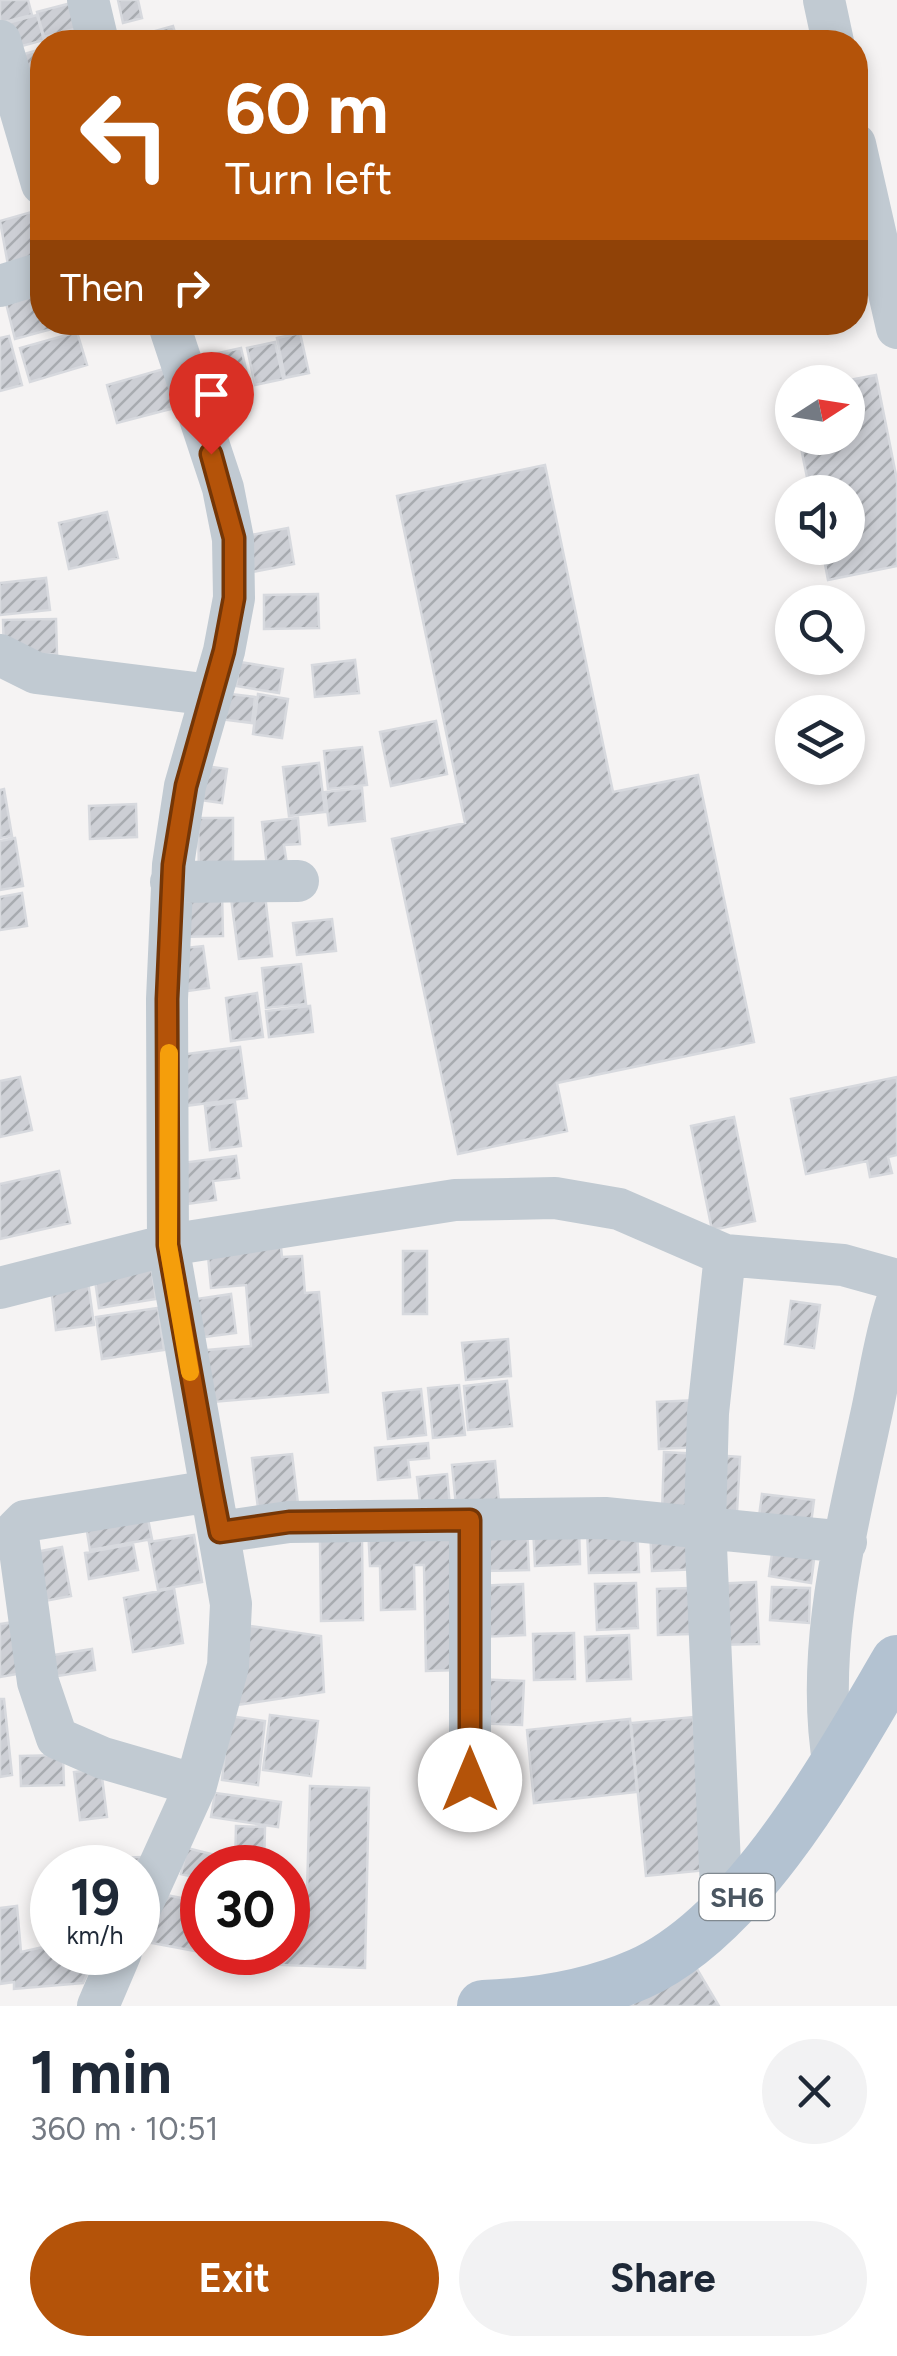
<!DOCTYPE html>
<meta charset="utf-8">
<style>
:root{--surface:#fff;--page:#f2f2f3;--text:#1f2937;--muted:#747a83;--accent:#b45309}
body{margin:0;font-family:Figtree,sans-serif;background:var(--page);color:var(--text);height:100vh;display:flex;flex-direction:column;font-size:38px;white-space:nowrap}
*{box-sizing:border-box;margin:0}
p{font-size:32px;color:var(--muted)}
.icon{flex:none;width:55px;height:55px;fill:none;stroke:currentColor;stroke-width:2;stroke-linecap:round;stroke-linejoin:round}
.map{position:relative;height:2006px;overflow:hidden}
.drawer{display:flex;flex-direction:column;background:var(--surface);flex:1}
.drawer>*{flex:none}
.hud{position:absolute;left:30px;top:30px;width:838px;height:305px;border-radius:40px;box-shadow:0 5px 15px #0003;background:#b45309;color:#fff;overflow:hidden}
.needle{width:65px;rotate:78deg}
.buttons{position:absolute;left:775px;top:365px;display:grid;gap:20px}
.buttons a{display:grid;place-items:center;width:90px;height:90px;border-radius:50%;background:var(--surface);box-shadow:0 5px 15px #0003;font-size:50px}
.speed{position:absolute;left:30px;top:1845px;display:flex;gap:20px;font-size:50px;font-weight:700;text-align:center}
.speed>*{display:grid;place-content:center;width:130px;height:130px;border-radius:50%;background:var(--surface);box-shadow:0 5px 15px #0003;line-height:1}
.speed small{font-size:25px;font-weight:400}
.speed .limit{border:15px solid #d22;background:#fff;color:#111}
.pin{position:absolute;display:grid;place-items:center;width:85px;height:85px;color:#fff;margin:-102px -42px;border-radius:50% 50% 50% 0;rotate:-45deg;box-shadow:0 0 10px #0007}
.pin .icon{rotate:45deg}
.me{position:absolute;width:110px;margin:-55px;rotate:0deg;stroke-linejoin:round;filter:drop-shadow(0 0 8px #0008)}
.turn{display:flex;align-items:center;gap:35px;height:210px;padding:0 30px;font-size:45px}
.turn .icon{width:130px;height:130px;stroke-width:2.5}
.turn b{display:block;font-size:70px;line-height:85px}
.then{display:flex;align-items:center;height:95px;padding:0 30px;background:#0003;gap:20px;font-size:38px}
.round{display:grid;place-items:center;flex:none;width:105px;height:105px;border-radius:52px;background:var(--page)}
.headline{display:flex;align-items:center;justify-content:space-between;height:170px;padding:0 30px}
h1{font-size:60px;font-weight:700;line-height:75px}
.button{display:flex;gap:20px;margin-top:auto;padding:20px 30px}
.button a{flex:1;height:115px;border-radius:60px;background:var(--accent);color:#fff;font-size:40px;font-weight:700;line-height:115px;text-align:center}
.button a+a{background:var(--page);color:var(--text)}
.map>svg:first-child{display:block}
.building{fill:url(#building-hatch);stroke:#d7d9de;stroke-width:2.5}
.lines{fill:none;stroke-linecap:round;stroke-linejoin:round}
.minor{stroke:#c1cad2;stroke-width:42}
.major{stroke:#b3c2d1;stroke-width:52}
.route-casing{stroke:#753606;stroke-width:25}
.route{stroke:#b45309;stroke-width:18}
.slow{stroke:#f59e0b;stroke-width:18}
.labels{text-anchor:middle;dominant-baseline:central;stroke-width:8;stroke-linejoin:round;paint-order:stroke}
.shield{fill:#fff;stroke:#808990;stroke-width:2.5}
.shield-label{font-size:28px;font-weight:bold;fill:#4a5661}
</style>
<div class="map">
<svg width="897" height="2006" viewBox="0 0 897 2006">
<defs>
<pattern id="building-hatch" width="6" height="6" patternUnits="userSpaceOnUse" patternTransform="scale(2.5)"><rect width="6" height="6" fill="#cdcfd5"/><path d="M-1 1l2-2M0 6l6-6M5 7l2-2" fill="none" stroke="#a8abb0"/></pattern>
</defs>
<rect width="100%" height="100%" fill="#f5f3f3"/>
<path class="building" d="M0,0H28L32,15L0,23Z
M118,0H138L142,18L123,23Z
M71,3L78,28L44,37L37,12Z
M37,15L44,40L4,51L0,25Z
M173,26L178,42H127L126,39Z
M42,49V84L19,90L10,58Z
M35,211L42,255L8,265L0,221Z
M42,280V322L70,324L15,339L3,291Z
M77,332L87,365L30,382L20,348Z
M300,333L309,373L285,378L277,338Z
M9,336L22,385L0,391V338Z
M275,342L283,379L255,385L247,348Z
M241,348L249,382L200,394L192,359Z
M167,368L178,407L117,423L107,385Z
M876,375L897,480V566L828,580L822,548H848V492H810L799,438H848V382H839Z
M545,465L613,792L698,775L754,1042L557,1083L567,1131L458,1154L392,839L465,823L397,496Z
M107,512L118,558L69,569L59,523Z
M288,528L294,564L252,572L246,536Z
M46,578L50,610L0,615V583Z
M318,594L319,628L264,629V595Z
M56,619L57,654L4,655L3,620Z
M355,660L359,693L315,697L312,665Z
M240,662L283,669L279,693L236,686Z
M214,692L255,697L252,723L211,718Z
M258,694L288,699L282,738L253,734Z
M436,721L447,774L391,786L380,732Z
M362,747L367,785L328,789L324,751Z
M319,763L325,812L289,816L283,767Z
M198,765L227,769L222,803L193,799Z
M362,788L365,821L329,825L325,792Z
M4,789L12,836L0,838V790Z
M136,804L137,837L90,839L89,806Z
M198,818H233V875L199,876Z
M298,818L300,844L284,845L287,865L267,867L262,822Z
M15,838L23,886L0,890V841Z
M264,886L272,956L239,959L230,890Z
M222,892L223,936L180,937L178,893Z
M22,893L27,926L0,930V897Z
M332,919L336,951L297,955L293,923Z
M203,946L209,988L180,992L175,949Z
M301,964L306,1004L266,1008L262,968Z
M257,993L263,1037L231,1041L226,998Z
M310,1006L313,1032L269,1037L266,1011Z
M240,1047L247,1098L185,1106L179,1055Z
M20,1077L32,1130L0,1137V1081Z
M897,1077V1155L888,1157L892,1173L870,1177L867,1161L806,1174L791,1099Z
M235,1102L241,1146L210,1150L205,1106Z
M734,1117L755,1221L712,1230L691,1126Z
M236,1156L239,1178L213,1181L216,1200L179,1205L174,1164Z
M59,1171L70,1223L0,1239V1184Z
M280,1238L282,1257L302,1256L305,1293L319,1292L328,1392L201,1403L197,1351L251,1346L246,1285L211,1288L207,1245Z
M403,1251H427V1314H403Z
M151,1264L156,1299L99,1308L94,1273Z
M87,1274L94,1325L56,1330L50,1279Z
M231,1294L236,1333L188,1339L183,1301Z
M791,1301L820,1305L814,1348L785,1344Z
M158,1308L164,1350L102,1359L96,1317Z
M508,1339L511,1376L466,1380L462,1343Z
M507,1381L512,1426L468,1430L464,1386Z
M459,1385L465,1435L433,1438L428,1388Z
M421,1389L426,1435L388,1439L383,1393Z
M697,1400L700,1447L659,1449L657,1402Z
M428,1443L429,1458L408,1460L410,1477L378,1480L375,1448Z
M664,1452L700,1454L698,1515L662,1513Z
M292,1454L299,1512L259,1517L252,1458Z
M713,1455L740,1457L737,1512L711,1511Z
M495,1461L500,1512L457,1516L452,1465Z
M447,1474L450,1507L421,1510L417,1477Z
M762,1494L814,1500L810,1531L758,1524Z
M146,1509L152,1539L90,1550L85,1519Z
M579,1525L580,1564L535,1566L533,1526Z
M457,1526L460,1670L426,1671L424,1565H414L415,1609L381,1610L380,1566H370L368,1527Z
M527,1526L529,1570L481,1571L479,1527Z
M700,1527L702,1569L652,1571L650,1529Z
M637,1529L639,1572L589,1573L587,1531Z
M194,1535L202,1582L158,1590L149,1542Z
M320,1540H362L363,1620L321,1621Z
M133,1544L138,1570L89,1579L85,1553Z
M773,1546L815,1552L811,1583L769,1576Z
M62,1547L71,1596L39,1602L30,1553Z
M756,1582L759,1644L714,1645L712,1584Z
M636,1583L638,1628L597,1630L595,1584Z
M523,1584L525,1635L478,1637L476,1586Z
M772,1587L810,1588L809,1623L770,1620Z
M174,1588L183,1643L133,1652L124,1598Z
M690,1588L691,1634L658,1635L657,1589Z
M14,1622L23,1673L0,1677V1624Z
M250,1626L321,1636L324,1692L230,1706Z
M574,1633L575,1679L534,1680L533,1634Z
M629,1635L631,1679L587,1681L585,1637Z
M92,1649L95,1670L51,1677L47,1656Z
M474,1679L524,1681L522,1725L472,1723Z
M0,1699H4L12,1775L0,1777Z
M270,1715L318,1721L311,1776L263,1770Z
M229,1716L265,1721L258,1785L222,1780Z
M693,1717L708,1870L646,1876L631,1723Z
M630,1719L637,1792L534,1803L527,1730Z
M63,1755L64,1785L21,1786L20,1756Z
M101,1769L107,1817L80,1820L74,1772Z
M310,1786L369,1788L365,1968L223,1963V1952H288V1891L307,1892Z
M215,1793L281,1802L278,1827L211,1817Z
M236,1826L265,1827L264,1868L235,1867Z
M187,1848L219,1856L217,1868H202V1879L181,1874Z
M142,1857L138,1868H94L85,1859Z
M161,1894L202,1902L195,1951L152,1943Z
M17,1906L21,1952L52,1945V1952H97L83,1983L14,1989V1982L0,1984V1908Z
M691,1959L719,2006H630Z"/>
<g class="lines">
<path class="minor" d="M88,0L98,42
M824,0L833,42
M0,41L42,184
M855,144L897,328
M0,286L42,273
M0,655L36,673L211,695
M171,882L298,881
M0,1288L168,1245L455,1200L555,1198L619,1209L725,1255L843,1265L897,1280
M220,1532L289,1522L605,1518L846,1542
M834,1767C814,1653 846,1532 870,1420C879,1381 884,1339 897,1301
M470,1779V1520
M196,1785L103,1758L57,1738L38,1682L17,1529L25,1521L211,1491
M722,1911L705,1524L708,1413L725,1255
M138,1913L196,1785L228,1666L231,1604L168,1245L167,999L173,865L185,786L224,651L234,598L233,539L223,488L168,322
M98,2006L121,1952"/>
<path class="major" d="M483,2006C537,2004 589,1996 639,1974C749,1925 838,1761 897,1661"/>
</g>
<g class="lines">
<g class="route-casing">
<path id="route" d="M211,454L234,538V598L224,651L186,786L173,865L167,999L168,1245L212,1491L220,1532L289,1522L470,1520V1780"/>
</g>
<use href="#route" class="route"/>
<path class="slow" d="M169,1053L168,1245L190,1372"/>
</g>
<g class="labels">
<rect class="shield" x="699.5" y="1874" width="75" height="46" rx="8"/>
<g class="shield-label">
<text x="737" y="1897">SH6</text>
</g>
</g>
</svg>
<div class="buttons">
<a><svg class="needle" viewBox="-14 -14 28 28"><path d="M0-13l5 13h-10z" fill="#e53935"/><path d="M0 13l5-13h-10z" fill="#747a83"/></svg></a>
<a><svg class="icon" aria-label="sound" viewBox="0 0 24 24"><path d="M4 9h4l5-4v14l-5-4H4zM17 9q2 3 0 6"/></svg></a>
<a><svg class="icon" aria-label="search" viewBox="0 0 24 24"><circle cx="10" cy="10" r="6"/><path d="M15 15l6 6"/></svg></a>
<a><svg class="icon" aria-label="layers" viewBox="0 0 24 24"><path d="M12 4l9 5-9 5-9-5zM3 14l9 5 9-5"/></svg></a>
</div>
<div class="speed"><div>19<small>km/h</small></div><div class="limit">30</div></div>
<div class="pin" style="left:211px;top:454px;background:#d93025"><svg class="icon" aria-label="arrive" viewBox="0 0 24 24"><path d="M6 21V4h12l-3 4 3 4H6"/></svg></div>
<svg class="me" style="left:470px;top:1780px" viewBox="-20 -20 40 40"><circle r="19" fill="#fff"/><path d="M0-13L10 11 0 6-10 11z" fill="#b45309"/></svg>
<div class="hud">
<div class="turn"><svg class="icon" aria-label="left" viewBox="0 0 24 24"><path d="M17 20v-9H6M10 6l-5 5 5 5"/></svg><div><b>60 m</b>Turn left</div></div>
<div class="then">Then<svg class="icon" aria-label="right" viewBox="0 0 24 24"><path d="M7 20v-9h11M14 6l5 5-5 5"/></svg></div>
</div>
</div>
<section class="drawer">
<div class="headline"><div><h1>1 min</h1><p>360 m · 10:51</p></div><a class="round"><svg class="icon" aria-label="close" viewBox="0 0 24 24"><path d="M6 6l12 12M18 6L6 18"/></svg></a></div>
<div class="button"><a>Exit</a><a>Share</a></div>
</section>
